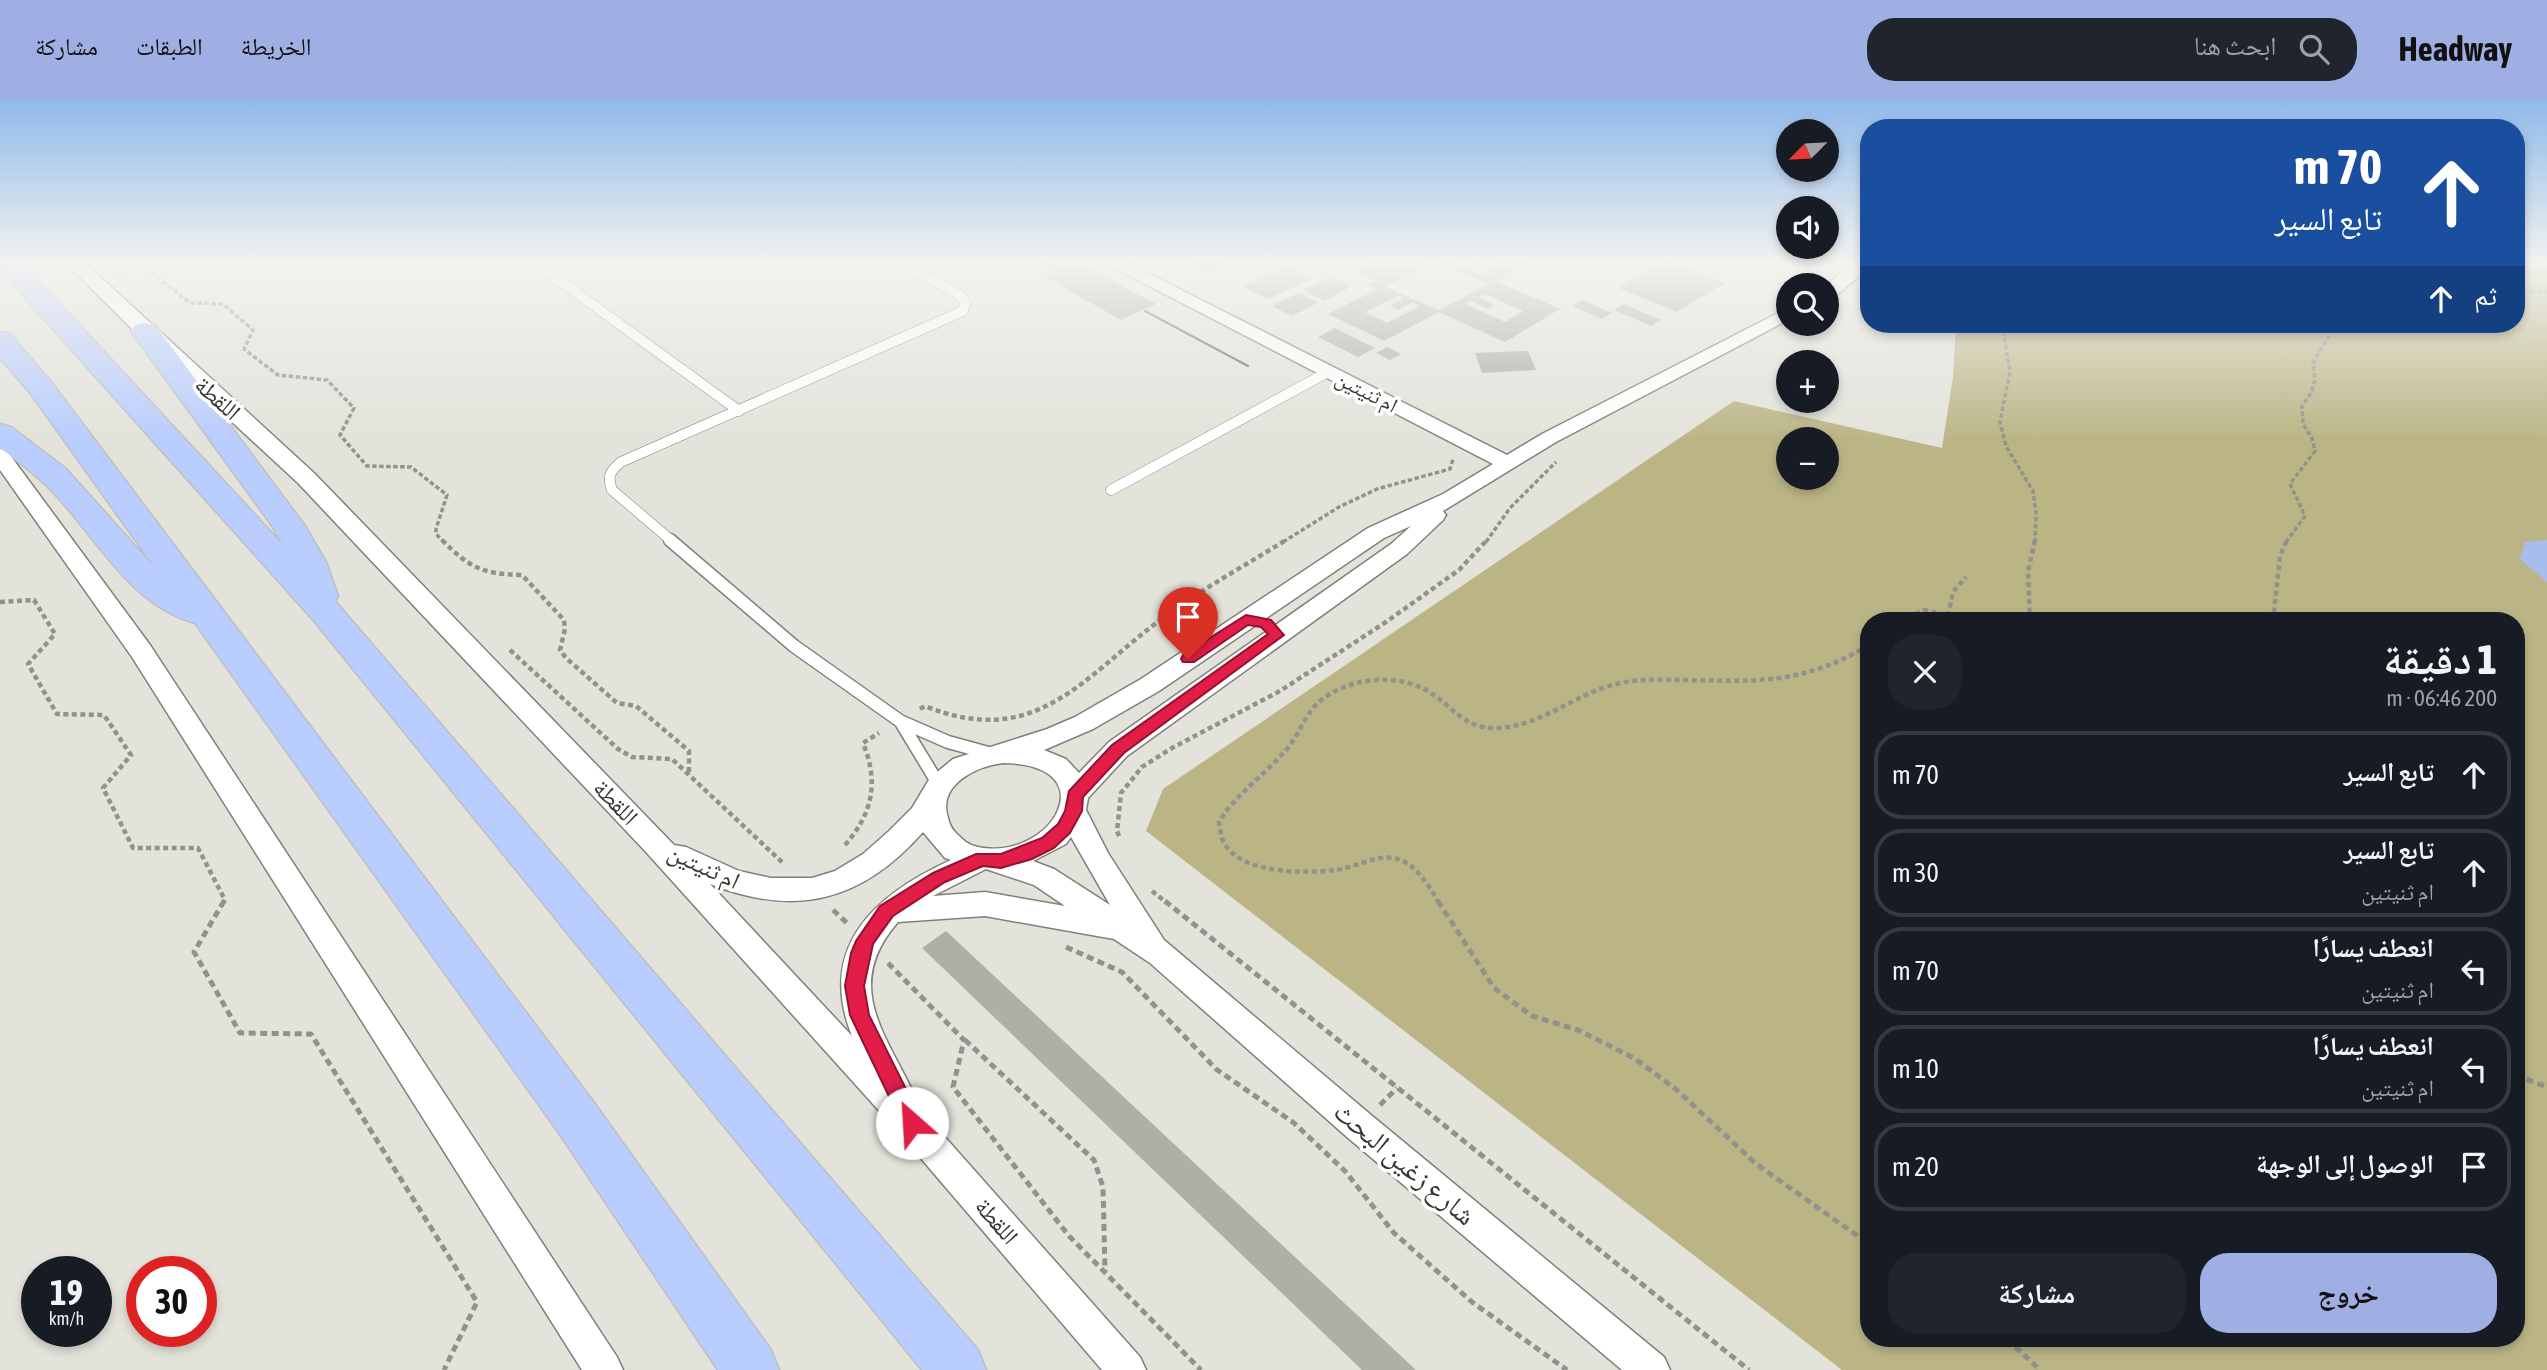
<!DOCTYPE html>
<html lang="ar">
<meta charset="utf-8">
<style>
:root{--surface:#171b24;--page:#20242c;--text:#f1f3f6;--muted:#9ea1a6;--line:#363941;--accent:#9fafe4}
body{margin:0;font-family:"Asap Condensed","Noto Naskh Arabic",sans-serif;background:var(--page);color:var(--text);direction:rtl;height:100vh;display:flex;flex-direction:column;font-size:26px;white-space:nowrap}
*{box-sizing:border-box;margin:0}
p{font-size:23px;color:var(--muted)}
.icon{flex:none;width:38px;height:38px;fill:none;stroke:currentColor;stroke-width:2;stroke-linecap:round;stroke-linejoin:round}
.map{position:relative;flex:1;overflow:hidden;direction:ltr}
.drawer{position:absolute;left:1860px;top:514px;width:665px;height:735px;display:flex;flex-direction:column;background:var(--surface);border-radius:28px;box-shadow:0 4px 10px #0003;direction:rtl}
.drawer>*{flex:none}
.top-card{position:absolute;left:1860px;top:21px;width:665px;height:214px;border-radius:28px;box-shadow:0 4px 10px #0003;direction:rtl;background:#1a4fa0;color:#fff;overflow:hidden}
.needle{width:46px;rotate:246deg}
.buttons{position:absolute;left:1776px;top:21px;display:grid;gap:14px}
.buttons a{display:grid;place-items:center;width:63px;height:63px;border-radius:50%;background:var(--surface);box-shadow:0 4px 10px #0003;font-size:35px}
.speed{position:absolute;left:21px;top:1158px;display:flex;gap:14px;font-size:35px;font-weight:700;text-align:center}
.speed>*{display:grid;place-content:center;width:91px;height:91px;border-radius:50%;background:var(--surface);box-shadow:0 4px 10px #0003;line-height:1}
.speed small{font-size:18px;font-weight:400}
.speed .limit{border:10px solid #d22;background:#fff;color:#111}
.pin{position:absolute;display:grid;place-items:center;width:60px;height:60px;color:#fff;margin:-72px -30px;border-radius:50% 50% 50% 0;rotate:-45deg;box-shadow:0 0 7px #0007}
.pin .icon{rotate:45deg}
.me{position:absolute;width:77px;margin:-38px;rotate:334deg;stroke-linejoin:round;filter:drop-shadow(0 0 5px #0008)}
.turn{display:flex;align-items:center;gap:24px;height:147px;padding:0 28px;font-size:32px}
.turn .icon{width:91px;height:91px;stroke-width:2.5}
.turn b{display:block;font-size:49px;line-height:60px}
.then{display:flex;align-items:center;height:66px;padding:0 28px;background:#0003;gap:14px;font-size:26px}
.round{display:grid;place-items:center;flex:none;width:74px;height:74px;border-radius:28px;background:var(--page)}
.head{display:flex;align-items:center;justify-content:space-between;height:119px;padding:0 28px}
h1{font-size:42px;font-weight:800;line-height:52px}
.primary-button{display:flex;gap:14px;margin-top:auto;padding:14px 28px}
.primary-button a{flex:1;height:80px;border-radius:28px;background:var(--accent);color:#111;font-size:28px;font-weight:800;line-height:80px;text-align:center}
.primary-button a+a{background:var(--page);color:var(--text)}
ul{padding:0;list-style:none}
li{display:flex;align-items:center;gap:21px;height:88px;margin:0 14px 10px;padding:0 14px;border:4px solid var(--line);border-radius:28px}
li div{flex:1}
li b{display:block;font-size:26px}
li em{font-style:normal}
header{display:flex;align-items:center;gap:42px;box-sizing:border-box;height:98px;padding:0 35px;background:var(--accent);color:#111}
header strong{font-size:33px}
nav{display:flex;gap:38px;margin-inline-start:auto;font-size:24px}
.search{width:490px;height:63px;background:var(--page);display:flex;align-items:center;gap:18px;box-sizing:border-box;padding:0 24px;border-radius:28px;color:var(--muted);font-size:26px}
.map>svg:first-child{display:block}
.green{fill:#bbb586;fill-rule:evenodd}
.water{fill:#a9bdec}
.building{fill:#afafa7;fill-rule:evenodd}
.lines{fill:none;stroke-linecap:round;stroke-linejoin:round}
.service-far1-casing{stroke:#808079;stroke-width:11}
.service-casing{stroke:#808079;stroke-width:15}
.minor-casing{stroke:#808079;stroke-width:3}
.primary-casing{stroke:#bfbfbe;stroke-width:3}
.path-far2{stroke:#92928d;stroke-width:3.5;stroke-dasharray:4.5 2.5;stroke-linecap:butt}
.path-far1{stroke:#92928d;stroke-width:4.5;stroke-dasharray:5 3.5;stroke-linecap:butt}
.path{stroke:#92928d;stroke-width:5;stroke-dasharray:7 4.5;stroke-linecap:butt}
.service-far1{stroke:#fff;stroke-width:10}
.service{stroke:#fff;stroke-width:12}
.minor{fill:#fff;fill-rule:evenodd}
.primary{fill:#b9cdfe;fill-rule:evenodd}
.tram{stroke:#62625e;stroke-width:2}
.route{fill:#e11d48;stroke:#92132f;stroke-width:2}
.labels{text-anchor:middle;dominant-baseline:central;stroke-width:7;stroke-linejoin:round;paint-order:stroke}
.far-street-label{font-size:21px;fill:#373734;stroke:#fff}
.street-label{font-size:24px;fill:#373734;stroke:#fff}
.near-street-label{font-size:28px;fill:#373734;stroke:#fff}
</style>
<header>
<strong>Headway</strong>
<div class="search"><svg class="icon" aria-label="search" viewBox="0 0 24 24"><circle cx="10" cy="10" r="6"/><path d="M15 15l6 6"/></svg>ابحث هنا</div>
<nav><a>الخريطة</a><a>الطبقات</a><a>مشاركة</a></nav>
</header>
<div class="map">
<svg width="2547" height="1272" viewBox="0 0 2547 1272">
<rect width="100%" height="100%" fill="#e3e3db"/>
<path class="green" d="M2517,164H2547V1272H1842L1146,733L1163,691L1734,303L1942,350L1953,279L1956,226H2516ZM1788,341H1827V380H1788ZM1869,523H2516V1241H1869Z"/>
<path class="water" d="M2547,442V484L2520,461L2525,444Z"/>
<path class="building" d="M1189,164H1232L1207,174Z
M1370,164H1433L1385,189L1439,212L1489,186L1437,164H1460L1456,167L1463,170L1478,164L1484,166L1471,173L1478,176L1499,164H1529L1496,183L1560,211L1505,244L1439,214L1384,243L1328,216L1376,192L1367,187L1376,183L1354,172ZM1485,196L1523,213L1505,224L1466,206L1471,203L1488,211L1495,207L1479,199ZM1398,198L1404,200L1390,208L1398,212L1412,204L1420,208L1387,225L1365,214Z
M1662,164H1673L1725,185L1677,214L1618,190Z
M1079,165L1156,206L1121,222L1045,179Z
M1287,168L1313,180L1268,201L1243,189Z
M1330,179L1351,189L1324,203L1303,192Z
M1299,195L1319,204L1292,218L1272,208Z
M1582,202L1612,215L1602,221L1572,208Z
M1624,206L1661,222L1651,228L1614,212Z
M1335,230L1375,250L1358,259L1318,239Z
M1387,249L1401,256L1390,262L1376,255Z
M1528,253L1536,272L1482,275L1475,255Z
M946,833L1416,1272H1362L922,850Z"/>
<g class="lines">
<g class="service-far1-casing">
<path id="service-far1" d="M534,164L739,313
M1111,392L1328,274
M673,444L612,392C607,378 610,373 621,364L963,213L965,205L961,198L900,164"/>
</g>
<g class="service-casing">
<path id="service" d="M670,442L794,548L900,623L948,644L992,656
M902,626L939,687"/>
</g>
<g class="minor-casing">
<path id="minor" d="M65,164H84L314,375L674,747L686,749L739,773L771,780H812L835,773L863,756L889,733L912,710L930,680L953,661L1047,631L1075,619L1141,581L1368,430L1443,396L1493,366L1103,164H1126L1507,357L1542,336L1788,210V222L1556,344L1443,413L1446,417L1443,422L1407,456L1127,658L1088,700L1086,712L1108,755L1164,842L1371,1017L1664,1259L1670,1272H1622L1347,1039L1150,865L1114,841L985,818L898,824C842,888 886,936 915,998L913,1003L1140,1259L1146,1272H1102L900,1036L646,754L298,385L138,237ZM1411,428L1391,446L1109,644L1079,675L1066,661L1044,652L1093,631L1159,593L1384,440ZM1003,665C1108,666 1052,764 978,749C968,747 963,742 956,735C950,729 949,724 947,716C940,685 978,668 1003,665ZM923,734L945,760L951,762C876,796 816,848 852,938L710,786C797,820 862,803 923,734ZM1071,739L1110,807L1054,771L1033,763L1066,746ZM986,771L1034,787L1065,808L985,794L933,798Z
M1854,164H1869V170L1833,200L1827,201L1826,187Z
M0,351L7,353L150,547L617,1259L623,1272H582L132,559L0,372Z"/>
</g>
<g class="primary-casing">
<path id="primary" d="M0,164H21L283,447L273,429L131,233L135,227L145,225L155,227L305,428L326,464L338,498L335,503L978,1252L986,1272H922L315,524L0,172Z
M0,234L10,236L51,284L595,1006L771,1252L779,1272H718L561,1038L195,525C133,508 101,447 61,403C43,382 22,366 0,350V326L11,329L66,371L156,471L31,296L0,260Z"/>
</g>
<path class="path-far2" d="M161,164L152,175L190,205L223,206L253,232L244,251L278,277L327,282L354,310L340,337L367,368L411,369L447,397L436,431V436L444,444
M118,177L128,164
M2516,194H2547
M2002,226L2010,273L2000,324L2006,348L2033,393L2036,415L2035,444
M1797,233L1810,226
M1283,444L1339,409L1377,391L1450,371L1453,361
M1486,444L1510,410L1556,364
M2286,444L2305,418L2290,386L2315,353L2312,340L2303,326L2302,308L2311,295L2315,282L2313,265L2336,226"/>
<path class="path-far1" d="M442,442C470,470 482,476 522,477L564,522L565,531L560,552L566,560L617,605L636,608L689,653V676
M0,504L34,502L55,536L28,566L57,616L104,617L131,657L103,690L133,750H198L225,802L223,805
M1948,518L1953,494L1966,479
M1900,523L1924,512L1948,518L1951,523
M2030,523L2028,473L2035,442
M2273,523L2280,458L2287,442
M510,552L618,651L632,659L672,661L783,765
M920,611L925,608C1036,653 1083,579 1164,519C1202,491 1246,467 1286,442
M1119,738L1117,733L1121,695L1142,669L1172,650L1280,593L1386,524L1459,472L1487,442
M845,747C873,715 879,684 863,645L879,635
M1152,793L1167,805
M1439,805C1429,788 1415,764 1394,760C1375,757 1354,770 1335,772C1305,776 1241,776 1224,745C1221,740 1220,730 1219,724L1226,713C1244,691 1267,674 1286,652C1298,639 1303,621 1315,608C1340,581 1391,574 1424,591C1451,605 1463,632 1497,630C1540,629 1575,596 1616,586C1641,580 1664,582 1690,582C1761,584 1806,585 1869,547"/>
<path class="path" d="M224,803L194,854L240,935L311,936L477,1204L444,1272
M1165,803L1749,1272
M1438,803L1494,890L1532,918L1578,932L1634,960L1677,992L1755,1065L1869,1146
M833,812L847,825
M1066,849L1122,874L1216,971L1294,1025L1345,1073L1394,1135L1472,1204L1567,1272
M888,865L964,942L953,989L1069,1138L1201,1272
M965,942L1094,1062L1103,1089L1105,1173
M2516,977L2547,989
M1380,1007L1397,990
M2007,1241L2040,1272"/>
<use href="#service-far1" class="service-far1"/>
<use href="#service" class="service"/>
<use href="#minor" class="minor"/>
<use href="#primary" class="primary"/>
<path class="tram" d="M1044,164L1061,173
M1145,213L1248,268"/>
</g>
<linearGradient id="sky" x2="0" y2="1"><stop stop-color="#8fb8ea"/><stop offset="0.48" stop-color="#f2f2ef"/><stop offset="1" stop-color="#f2f2ef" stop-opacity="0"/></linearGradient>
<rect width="2547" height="342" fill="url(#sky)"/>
<path class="route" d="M1246,517L1271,522L1284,537L1124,655L1083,699L1082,713L1070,735L1054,750L1032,761L1001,770L983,768L945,784L893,818L873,846L864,888L869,917L923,1025L920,1032L912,1034L905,1032L850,917L845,888L851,855L856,843L880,808L933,775L976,756H1001L1042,740L1058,726L1065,713L1069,693L1112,647L1268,536L1261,529L1248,527L1194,564H1183L1181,561L1183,557Z"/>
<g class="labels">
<g class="far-street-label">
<text transform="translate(1367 293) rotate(27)">ام ثنيتين</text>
</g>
<g class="street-label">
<text transform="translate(218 300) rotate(42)">اللقطة</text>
<text transform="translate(616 704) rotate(46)">اللقطة</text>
<text transform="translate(704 768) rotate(25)">ام ثنيتين</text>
<text transform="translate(997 1123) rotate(49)">اللقطة</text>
</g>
<g class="near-street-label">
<text transform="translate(1405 1065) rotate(40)">شارع زغين البحث</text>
</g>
</g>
</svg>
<div class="buttons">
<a><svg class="needle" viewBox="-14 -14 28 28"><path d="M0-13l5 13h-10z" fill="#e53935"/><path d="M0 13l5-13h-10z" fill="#9ea1a6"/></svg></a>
<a><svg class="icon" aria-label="sound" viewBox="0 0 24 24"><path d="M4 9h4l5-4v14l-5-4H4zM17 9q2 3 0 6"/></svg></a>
<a><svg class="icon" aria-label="search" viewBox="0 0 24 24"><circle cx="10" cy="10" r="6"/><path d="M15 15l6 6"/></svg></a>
<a>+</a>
<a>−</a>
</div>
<div class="speed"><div>19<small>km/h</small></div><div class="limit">30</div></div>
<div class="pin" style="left:1188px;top:561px;background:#d93025"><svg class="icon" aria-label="arrive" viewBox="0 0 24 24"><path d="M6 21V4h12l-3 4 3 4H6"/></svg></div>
<svg class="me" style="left:912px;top:1025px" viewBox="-20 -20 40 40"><circle r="19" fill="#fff"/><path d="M0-13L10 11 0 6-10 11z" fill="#e11d48"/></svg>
<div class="top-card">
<div class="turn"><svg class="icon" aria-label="ahead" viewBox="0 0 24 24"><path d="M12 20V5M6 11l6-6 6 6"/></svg><div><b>70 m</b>تابع السير</div></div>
<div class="then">ثم<svg class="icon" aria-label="ahead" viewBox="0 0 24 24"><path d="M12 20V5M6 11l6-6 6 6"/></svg></div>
</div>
<section class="drawer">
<div class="head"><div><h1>1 دقيقة</h1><p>200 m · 06:46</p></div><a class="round"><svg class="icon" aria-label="close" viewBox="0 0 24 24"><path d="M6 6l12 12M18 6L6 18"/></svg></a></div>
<ul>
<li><svg class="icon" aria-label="ahead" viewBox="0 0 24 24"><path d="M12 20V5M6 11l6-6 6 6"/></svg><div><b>تابع السير</b></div><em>70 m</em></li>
<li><svg class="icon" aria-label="ahead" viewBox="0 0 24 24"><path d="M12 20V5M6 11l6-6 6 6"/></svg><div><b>تابع السير</b><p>ام ثنيتين</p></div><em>30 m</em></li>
<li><svg class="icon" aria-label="left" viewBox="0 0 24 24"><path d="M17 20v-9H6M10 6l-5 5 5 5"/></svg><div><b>انعطف يسارًا</b><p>ام ثنيتين</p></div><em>70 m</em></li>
<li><svg class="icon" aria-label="left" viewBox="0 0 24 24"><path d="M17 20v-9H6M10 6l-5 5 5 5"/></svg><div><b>انعطف يسارًا</b><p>ام ثنيتين</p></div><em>10 m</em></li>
<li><svg class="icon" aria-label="arrive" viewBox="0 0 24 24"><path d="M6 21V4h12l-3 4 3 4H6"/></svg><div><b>الوصول إلى الوجهة</b></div><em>20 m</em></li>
</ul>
<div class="primary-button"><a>خروج</a><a>مشاركة</a></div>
</section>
</div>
